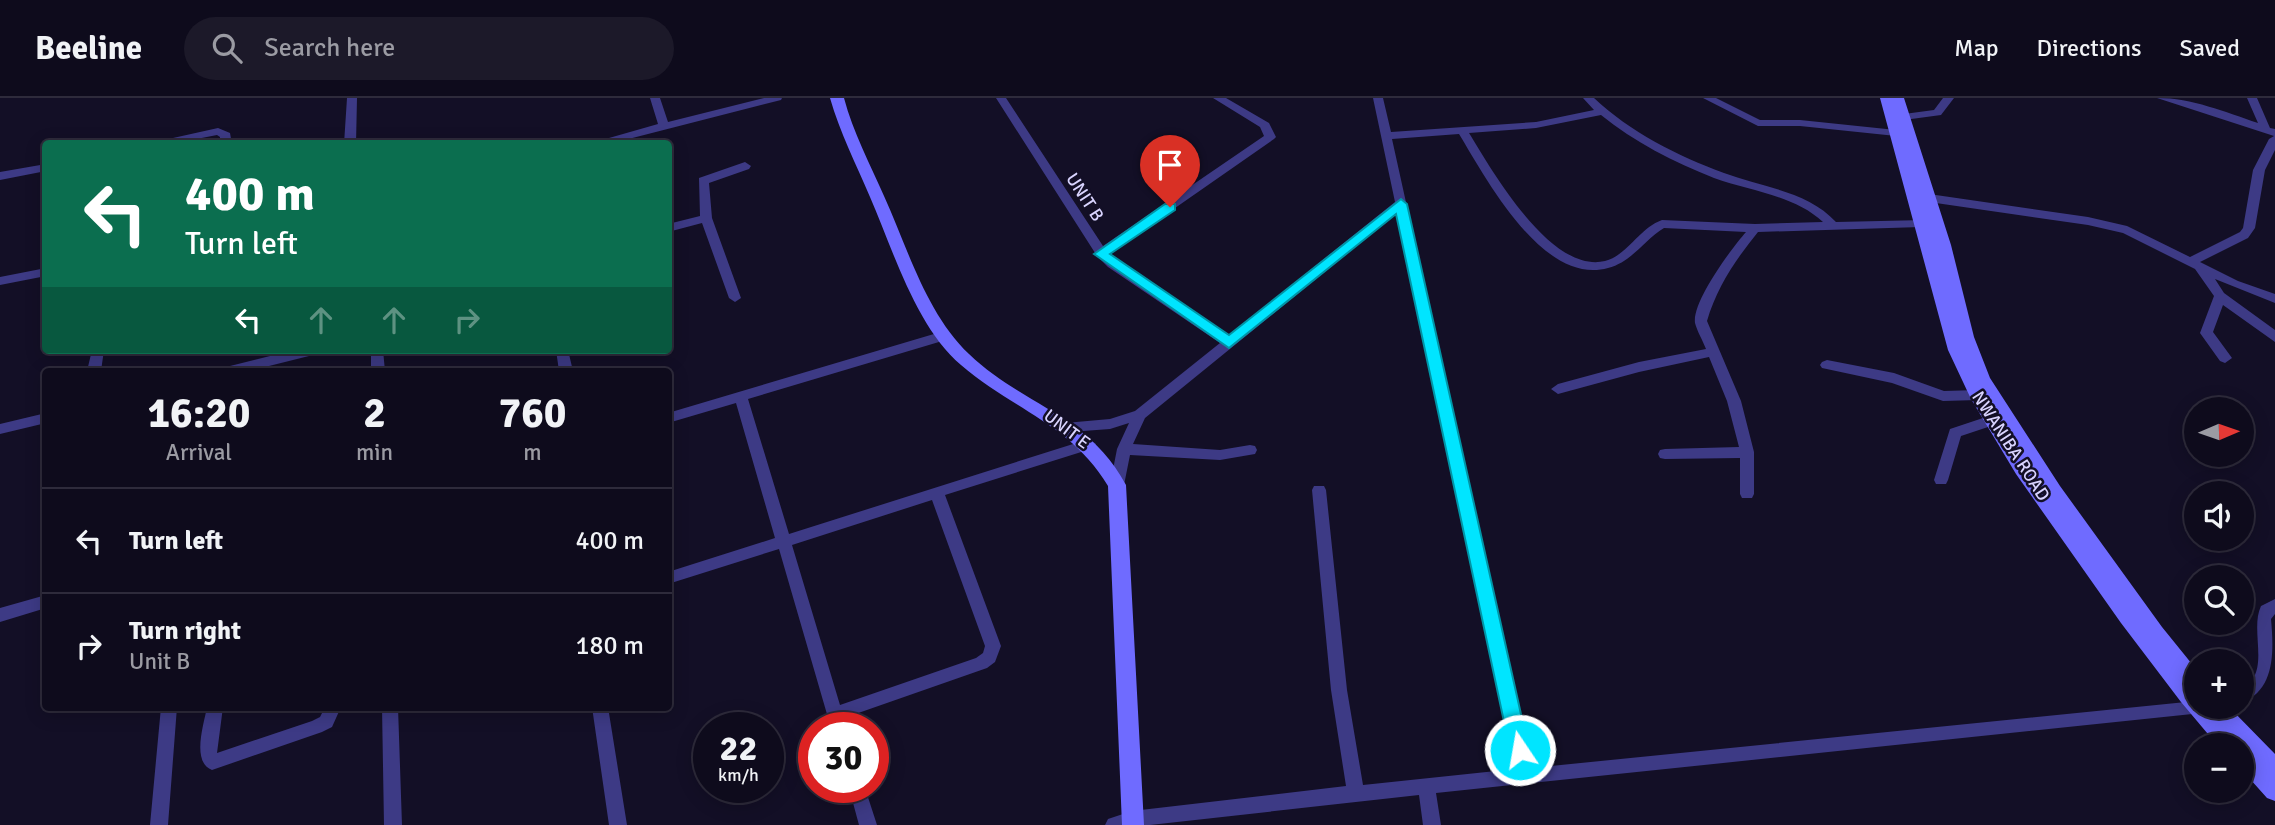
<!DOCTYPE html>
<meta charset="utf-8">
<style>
:root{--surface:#0e0b1c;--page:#1c1929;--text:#f1f3f6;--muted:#9b9ba3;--line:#2e2b3b}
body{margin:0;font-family:Signika,sans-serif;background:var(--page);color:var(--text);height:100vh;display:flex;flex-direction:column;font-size:26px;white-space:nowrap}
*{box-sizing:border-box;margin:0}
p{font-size:23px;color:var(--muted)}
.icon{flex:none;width:38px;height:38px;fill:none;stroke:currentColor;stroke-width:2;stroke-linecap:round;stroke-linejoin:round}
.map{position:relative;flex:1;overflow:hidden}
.panel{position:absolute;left:42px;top:270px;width:630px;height:343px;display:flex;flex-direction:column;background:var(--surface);border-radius:7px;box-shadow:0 4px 18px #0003,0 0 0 2px var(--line)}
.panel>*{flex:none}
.banner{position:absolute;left:42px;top:42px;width:630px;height:214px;border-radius:7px;box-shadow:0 4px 18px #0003,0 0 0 2px var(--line);background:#0b6e4f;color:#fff;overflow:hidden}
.needle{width:46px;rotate:88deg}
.buttons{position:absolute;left:2184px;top:299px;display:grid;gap:14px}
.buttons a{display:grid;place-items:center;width:70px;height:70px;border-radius:50%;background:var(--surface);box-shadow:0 4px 18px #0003,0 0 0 2px var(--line);font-size:35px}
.speed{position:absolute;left:693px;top:614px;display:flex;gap:14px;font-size:35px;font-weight:700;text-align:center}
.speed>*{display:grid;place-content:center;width:91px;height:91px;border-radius:50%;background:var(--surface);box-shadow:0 4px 18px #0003,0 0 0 2px var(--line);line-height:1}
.speed small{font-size:18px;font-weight:400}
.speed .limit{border:10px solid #d22;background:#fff;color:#111}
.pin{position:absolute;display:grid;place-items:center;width:60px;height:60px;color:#fff;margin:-72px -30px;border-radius:50% 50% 50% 0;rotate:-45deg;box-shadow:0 0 7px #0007}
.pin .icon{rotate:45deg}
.me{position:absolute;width:77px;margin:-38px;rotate:348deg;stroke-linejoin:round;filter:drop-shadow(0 0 5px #0008)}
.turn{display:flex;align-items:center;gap:24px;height:147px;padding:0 28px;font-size:32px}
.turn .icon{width:91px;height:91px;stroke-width:2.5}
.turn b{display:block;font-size:49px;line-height:60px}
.lanes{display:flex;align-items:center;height:66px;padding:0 28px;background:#0003;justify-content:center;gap:35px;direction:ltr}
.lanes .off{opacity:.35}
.eta{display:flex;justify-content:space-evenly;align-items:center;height:119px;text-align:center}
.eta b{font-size:42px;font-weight:800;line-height:49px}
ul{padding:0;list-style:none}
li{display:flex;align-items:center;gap:21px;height:105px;padding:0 28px;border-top:2px solid var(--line)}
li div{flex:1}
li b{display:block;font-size:26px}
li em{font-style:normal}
header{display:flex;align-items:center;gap:42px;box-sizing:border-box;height:98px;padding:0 35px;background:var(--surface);border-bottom:2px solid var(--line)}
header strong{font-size:33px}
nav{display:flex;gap:38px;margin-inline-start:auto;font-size:24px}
.search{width:490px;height:63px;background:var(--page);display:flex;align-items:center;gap:18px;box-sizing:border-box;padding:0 24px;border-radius:38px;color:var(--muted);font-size:26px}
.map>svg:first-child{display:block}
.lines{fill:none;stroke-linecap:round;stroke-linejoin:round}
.street{fill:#3d3a85;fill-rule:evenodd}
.secondary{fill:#6f6bff;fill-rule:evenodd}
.route{fill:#00e5ff;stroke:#0095a6;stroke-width:2}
.labels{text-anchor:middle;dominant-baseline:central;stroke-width:5;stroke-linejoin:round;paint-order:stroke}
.street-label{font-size:18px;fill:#d9d4ff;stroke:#130f26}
</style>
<header>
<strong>Beeline</strong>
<div class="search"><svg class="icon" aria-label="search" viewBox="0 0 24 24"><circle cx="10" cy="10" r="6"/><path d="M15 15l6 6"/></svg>Search here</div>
<nav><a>Map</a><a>Directions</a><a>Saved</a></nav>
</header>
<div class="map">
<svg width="2275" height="727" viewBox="0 0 2275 727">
<rect width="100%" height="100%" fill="#130f26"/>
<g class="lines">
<path class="street" d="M347,0H357L356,46H344Z
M650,0H660L668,24L764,0H782L781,2L609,46H588L658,26Z
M996,0H1006L1103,148L1264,38L1260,29L1213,0H1226L1269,25L1276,39L1274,41L1109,156L1116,163L1228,238L1395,104L1373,0H1383L1391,34L1536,24L1594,12L1583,0H1594C1630,34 1678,58 1724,75C1761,89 1808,93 1836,124L1925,122V128L1921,129L1758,134C1736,161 1717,189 1707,223L1741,303L1754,354V396L1752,400H1742L1740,396V360L1665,361L1660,360L1658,356L1660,352L1665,351L1739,349L1727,303L1709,259L1639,274L1558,296L1551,291L1558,286L1639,264L1706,251C1703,243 1697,233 1695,225C1692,203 1732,150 1746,134L1664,130C1644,142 1632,164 1608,170C1543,188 1487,82 1459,36L1392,41L1531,670L2196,603V609H2204L2202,615L1436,695L1441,727H1423L1419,697L1150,727H1105L1108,721L1132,713L1346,688L1331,592L1312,392L1314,388H1324L1326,392L1347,592L1363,687L1515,671L1397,115L1145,320L1133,346L1220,352L1250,347L1255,348L1257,352L1255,356L1220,362L1130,357L1124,387L1122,391H1112L1110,387L1117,351L1129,325L1110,331L1070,334L1063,329L1065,325L1110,321L1135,313L1220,245L1108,169L1097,158ZM1601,17C1634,44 1674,64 1714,80C1750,93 1794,97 1823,124L1755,126L1662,122C1639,130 1628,157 1605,163C1551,176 1493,74 1469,35L1536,30Z
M1703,0H1716L1760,22H1800L1896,32L1902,35L1896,38L1800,28H1758Z
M1943,0H1954L1941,17L1904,22L1899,19L1904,16L1934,12Z
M2157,0C2192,0 2225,14 2258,25L2247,0H2257L2270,30L2275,31V52L2265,72L2255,130L2248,140L2200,164L2238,183L2275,196V205L2215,181L2224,195L2275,232V244L2223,207L2213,234L2232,260L2225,265L2220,263L2200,235L2214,198L2195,171L2123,135L2088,127L1929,104L1923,100L1929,96L2088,119L2127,128L2190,159L2240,134L2243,130L2253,72L2269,41L2274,38Z
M218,30L230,35L232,46H220V39L217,37L171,46H146Z
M745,64L751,68L749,71L709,85L712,120L741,200L735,204L729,200L702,125L668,134V126L700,118L699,80Z
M46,66V73L0,82V74Z
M46,170V178L0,187V179Z
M944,233L949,235L950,238L949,241L748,301L789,436L1089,341L1096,346L1094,350L945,397L1001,548L995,564L987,570L844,620L847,630H831L779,451L668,486V474L775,440L736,305L668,325V315ZM932,402L985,548L983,555L976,560L840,607L792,447Z
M92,252H104L101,273H87Z
M294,252H319L313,257L249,273H223L230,268Z
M371,252H383L385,273H371Z
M556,252H568L573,273H559Z
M1827,262L1894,275L1944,293L1978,292L1985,297L1978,302L1943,303L1892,285L1822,270L1820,267L1822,264Z
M46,315V325L0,336V326Z
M1992,317L1999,322L1997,326L1961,338L1948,382L1946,386H1936L1934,382L1950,331Z
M46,497V510L0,524V510Z
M2275,501V516L2271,521C2274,555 2275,591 2242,605V590C2272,575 2249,533 2261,508Z
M161,609H177L168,727H150Z
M207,609H223L217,655L312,623L320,619L325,609H341L332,629L322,634L212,672C191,664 204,626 207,609Z
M382,609H398L402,727H384Z
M592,609H608L627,727H609Z
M849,690H865L877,727H859Z"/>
<path class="secondary" d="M830,0H844C853,34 870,66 884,98C908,151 926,215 969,256C1022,307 1089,317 1126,387L1144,727H1122L1108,388C1072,327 1012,311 961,267C916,229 893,152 870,99C856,66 840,35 830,0Z
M1880,0H1904L1951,147L1974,239L1990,280L2060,388L2162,529L2196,571V609H2229L2275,656V703L2267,700L2242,672V648H2218L2181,604L2121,525L2016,376L1971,301L1948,252Z"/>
</g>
<path class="route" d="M1401,101L1407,106L1529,652L1526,658L1520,661L1513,658L1510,652L1396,116L1229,250L1094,156L1165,106H1175V112L1110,156L1229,237Z"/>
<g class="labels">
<g class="street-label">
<text transform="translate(1085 99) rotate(57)">UNIT B</text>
<text transform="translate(1067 331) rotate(37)">UNIT E</text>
<text transform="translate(2011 348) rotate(57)">NWANIBA ROAD</text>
</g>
</g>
</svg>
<div class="buttons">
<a><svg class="needle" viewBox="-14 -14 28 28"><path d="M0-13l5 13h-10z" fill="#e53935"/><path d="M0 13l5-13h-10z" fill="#9b9ba3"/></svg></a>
<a><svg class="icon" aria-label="sound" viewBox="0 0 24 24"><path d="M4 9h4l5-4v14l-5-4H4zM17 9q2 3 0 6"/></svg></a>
<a><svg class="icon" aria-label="search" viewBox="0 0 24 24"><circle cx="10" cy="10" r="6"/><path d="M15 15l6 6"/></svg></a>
<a>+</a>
<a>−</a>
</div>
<div class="speed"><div>22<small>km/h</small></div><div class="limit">30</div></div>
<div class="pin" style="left:1170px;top:109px;background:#d93025"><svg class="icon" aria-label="arrive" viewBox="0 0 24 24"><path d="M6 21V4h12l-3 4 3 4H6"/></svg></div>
<svg class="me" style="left:1520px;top:652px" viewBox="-20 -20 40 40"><circle r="17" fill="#00e5ff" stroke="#fff" stroke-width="3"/><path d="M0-11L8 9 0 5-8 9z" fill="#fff"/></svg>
<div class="banner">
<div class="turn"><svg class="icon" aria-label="left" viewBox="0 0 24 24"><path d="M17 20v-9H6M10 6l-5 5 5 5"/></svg><div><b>400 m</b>Turn left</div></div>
<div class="lanes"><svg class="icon" aria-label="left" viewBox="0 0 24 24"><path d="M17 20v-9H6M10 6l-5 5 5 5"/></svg><svg class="icon off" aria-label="ahead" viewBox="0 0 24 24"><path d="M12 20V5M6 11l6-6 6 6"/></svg><svg class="icon off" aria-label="ahead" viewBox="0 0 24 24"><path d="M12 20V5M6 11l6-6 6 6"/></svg><svg class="icon off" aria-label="right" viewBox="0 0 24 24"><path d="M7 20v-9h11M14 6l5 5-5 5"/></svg></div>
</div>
<section class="panel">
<div class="eta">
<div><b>16:20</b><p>Arrival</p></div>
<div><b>2</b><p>min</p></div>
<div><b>760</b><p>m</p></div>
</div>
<ul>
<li><svg class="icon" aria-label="left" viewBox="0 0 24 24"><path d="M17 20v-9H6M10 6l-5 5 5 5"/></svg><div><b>Turn left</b></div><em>400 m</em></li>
<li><svg class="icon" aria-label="right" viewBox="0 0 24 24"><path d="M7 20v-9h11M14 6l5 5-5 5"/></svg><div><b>Turn right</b><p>Unit B</p></div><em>180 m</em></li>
</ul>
</section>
</div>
